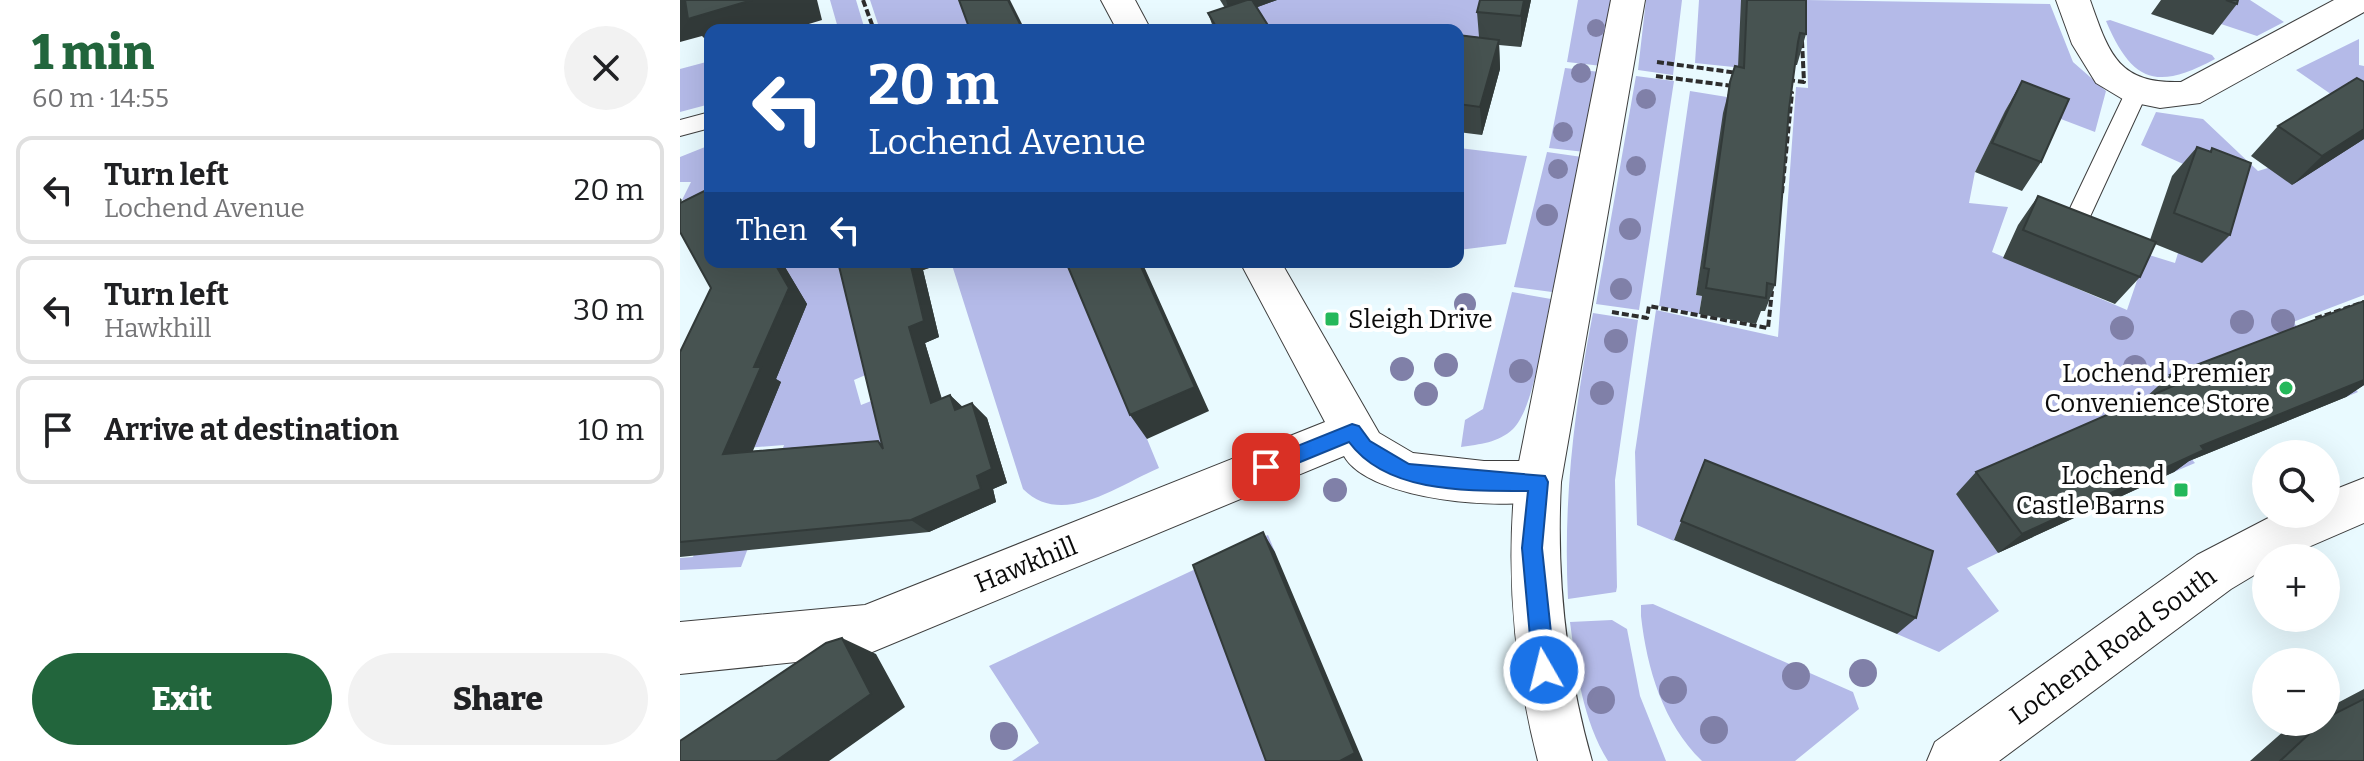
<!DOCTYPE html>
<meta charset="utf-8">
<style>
:root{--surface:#fff;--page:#f2f2f2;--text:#202124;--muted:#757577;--line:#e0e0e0;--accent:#22653c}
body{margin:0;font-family:Bitter,serif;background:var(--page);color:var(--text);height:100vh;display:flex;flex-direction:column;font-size:30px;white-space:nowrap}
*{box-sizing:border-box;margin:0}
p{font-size:26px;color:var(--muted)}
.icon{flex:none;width:44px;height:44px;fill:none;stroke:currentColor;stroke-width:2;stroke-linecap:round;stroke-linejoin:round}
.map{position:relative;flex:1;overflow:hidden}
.drawer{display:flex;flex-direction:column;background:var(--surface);width:680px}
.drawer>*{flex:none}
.guide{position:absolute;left:24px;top:24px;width:760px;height:244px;border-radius:16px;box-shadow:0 8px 32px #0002;background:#1a4fa0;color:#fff;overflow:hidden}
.fabs{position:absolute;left:1572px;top:440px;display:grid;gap:16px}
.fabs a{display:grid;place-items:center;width:88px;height:88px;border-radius:50%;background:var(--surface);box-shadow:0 8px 32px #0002;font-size:40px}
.pin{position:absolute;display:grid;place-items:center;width:68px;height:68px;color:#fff;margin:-34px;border-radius:16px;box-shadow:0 4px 12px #0006}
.me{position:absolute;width:88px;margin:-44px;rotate:352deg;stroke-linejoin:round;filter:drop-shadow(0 0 6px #0008)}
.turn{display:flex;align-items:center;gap:28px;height:168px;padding:0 32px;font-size:36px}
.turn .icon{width:104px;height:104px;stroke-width:2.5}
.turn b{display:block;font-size:56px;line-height:68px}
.then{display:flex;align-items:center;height:76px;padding:0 32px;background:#0003;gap:16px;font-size:30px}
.round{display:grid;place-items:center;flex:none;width:84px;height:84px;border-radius:42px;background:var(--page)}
.head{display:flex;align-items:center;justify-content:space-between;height:136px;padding:0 32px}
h1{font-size:48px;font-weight:800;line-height:60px;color:var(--accent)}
.cta{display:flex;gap:16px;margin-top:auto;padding:16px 32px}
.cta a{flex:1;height:92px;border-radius:48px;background:var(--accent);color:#fff;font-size:32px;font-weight:800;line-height:92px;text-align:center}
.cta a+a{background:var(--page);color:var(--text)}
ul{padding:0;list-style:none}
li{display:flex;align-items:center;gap:24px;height:108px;margin:0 16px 12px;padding:0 16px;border:4px solid var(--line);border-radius:16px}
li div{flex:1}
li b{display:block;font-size:30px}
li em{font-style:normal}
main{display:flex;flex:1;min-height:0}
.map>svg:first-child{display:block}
.green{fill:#b4bae8}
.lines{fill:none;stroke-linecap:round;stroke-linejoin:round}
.service-casing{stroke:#3e3e3e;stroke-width:2}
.minor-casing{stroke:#3e3e3e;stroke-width:2}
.tertiary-casing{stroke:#3e3e3e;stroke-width:2}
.path{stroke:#2d2d2d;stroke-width:4;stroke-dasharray:7 3;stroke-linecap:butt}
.service{fill:#fff;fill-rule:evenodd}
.minor{fill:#fff;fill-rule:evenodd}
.tertiary{fill:#fff;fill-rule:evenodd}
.tree{fill:#8080a8}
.wall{fill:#3d4746}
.shaded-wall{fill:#323a39}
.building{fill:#475351;stroke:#323a39;stroke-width:2}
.route{fill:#1a73e8;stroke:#114b97;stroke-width:2}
.poi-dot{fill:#25b85a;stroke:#fff;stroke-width:3}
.labels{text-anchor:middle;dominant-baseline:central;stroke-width:8;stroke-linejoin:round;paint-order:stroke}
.poi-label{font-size:26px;fill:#0b0b0b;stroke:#fff;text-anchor:end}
.street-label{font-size:26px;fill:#0b0b0b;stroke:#fff}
</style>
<main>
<section class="drawer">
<div class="head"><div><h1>1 min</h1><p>60 m · 14:55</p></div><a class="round"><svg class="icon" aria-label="close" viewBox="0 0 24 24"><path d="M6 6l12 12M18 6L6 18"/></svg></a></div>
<ul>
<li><svg class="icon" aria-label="left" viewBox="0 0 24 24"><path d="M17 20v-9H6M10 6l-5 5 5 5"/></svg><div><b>Turn left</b><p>Lochend Avenue</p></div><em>20 m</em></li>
<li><svg class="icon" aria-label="left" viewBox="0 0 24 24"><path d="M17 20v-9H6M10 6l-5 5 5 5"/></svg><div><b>Turn left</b><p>Hawkhill</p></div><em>30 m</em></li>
<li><svg class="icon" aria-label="arrive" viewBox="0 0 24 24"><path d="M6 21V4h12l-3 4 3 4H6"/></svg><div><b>Arrive at destination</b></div><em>10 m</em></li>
</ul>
<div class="cta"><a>Exit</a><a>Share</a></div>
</section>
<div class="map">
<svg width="1684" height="761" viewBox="0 0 1684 761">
<rect width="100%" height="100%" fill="#e9faff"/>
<path class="green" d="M150,0H176L185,30L158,28Z
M190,0H286L295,30H200Z
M588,0H810L799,43L778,64V30H557L573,9Z
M898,0H932L922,66L887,62Z
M966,0H1002L993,75L958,70Z
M1019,0H1061L1063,68L1015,63Z
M1126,0L1370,4L1393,62L1426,91L1415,132L1331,100L1295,172L1289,203L1328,207L1312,252L1447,310L1466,254L1495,263L1498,253L1550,185L1461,145L1476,112L1523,119L1578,171L1684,139V295L1613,322L1678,392L1666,397L1612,342L1459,399L1515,463L1494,472L1276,493L1318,553L1287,568L1319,611L1259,652L1217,634L1233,570L1016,483L994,541L957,525L955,452L976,310L1098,337L1116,87L1128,88Z
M1505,0H1570L1604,22L1577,36L1538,23Z
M1430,20L1532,55L1535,59C1476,91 1452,82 1426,21Z
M1679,39V65L1684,66V117L1616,70Z
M30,61V104L0,112V69Z
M885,68L920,72L905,152L869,148Z
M956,76L994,81L959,310L916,304Z
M1010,91L1047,97L1016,295L1022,296L1019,314L979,306Z
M778,132L783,133L779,148L847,156L826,244L779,250Z
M30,145V215L15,199L2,200L11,182H0V157Z
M867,152L902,157L872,292L834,287Z
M102,262H170L197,370L174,380L181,405L204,396L239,533L68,548L61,567L0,570V558L13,557L23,531L80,515L104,445L37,450L77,383L112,279Z
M271,262H394L479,468C437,486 382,528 343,489Z
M832,292L871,299C863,331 855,407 833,429C818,443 800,444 781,447L785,420L803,409Z
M913,313L958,320L935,480L937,587L936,592L888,599C883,501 894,409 913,313Z
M588,535L595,552L596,761H332L359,743L309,666Z
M973,604L1173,692L1179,709L1115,761H1022C983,723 967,669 961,616V605Z
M932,620L947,629L960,696L986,761H928C903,721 896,669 890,622Z"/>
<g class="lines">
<g class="service-casing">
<path id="service" d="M1457,84L1468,91L1408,221L1404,227H1388L1384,221L1446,91Z
M30,112V128L0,136V120Z"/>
</g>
<g class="minor-casing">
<path id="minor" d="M421,0H455L471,30H437Z
M1376,0H1410C1429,53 1437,84 1501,82L1654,0H1684V12L1520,103L1480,108L1446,101L1416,83L1392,44Z
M560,262H601L699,433L733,453L804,461H858L875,467L881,482L875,497C831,513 689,501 664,456L185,655L0,674V622L185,605L645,422Z"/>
</g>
<g class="tertiary-casing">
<path id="tertiary" d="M931,0H965L881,482C876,578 886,669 912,761H858C834,668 826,577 835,482Z
M1684,478V523L1603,558H1586V568L1551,589L1319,761H1247L1255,742L1517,555L1596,514H1646V493Z"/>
</g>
<path class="path" d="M183,0L194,30
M977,62L1058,73
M976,76L1053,86
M1108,80L1124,82L1122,41
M1102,193L1112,93H1107
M932,312L967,318L969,306L1088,328L1092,291
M1640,325L1634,319L1684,302"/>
<use href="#service" class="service"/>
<use href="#minor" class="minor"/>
<use href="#tertiary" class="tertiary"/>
</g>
<g class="tree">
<circle cx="916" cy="28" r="9"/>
<circle cx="901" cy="73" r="10"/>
<circle cx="966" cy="99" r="10"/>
<circle cx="883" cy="132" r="10"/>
<circle cx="956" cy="166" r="10"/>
<circle cx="878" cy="169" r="10"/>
<circle cx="867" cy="215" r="11"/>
<circle cx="950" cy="229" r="11"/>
<circle cx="941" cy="289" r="11"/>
<circle cx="785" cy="304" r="11"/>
<circle cx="1603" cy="321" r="12"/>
<circle cx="1562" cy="322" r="12"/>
<circle cx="719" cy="324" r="12"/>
<circle cx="1442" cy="328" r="12"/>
<circle cx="936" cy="341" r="12"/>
<circle cx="766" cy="365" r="12"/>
<circle cx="1455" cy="367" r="12"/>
<circle cx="722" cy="369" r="12"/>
<circle cx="841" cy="371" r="12"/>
<circle cx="922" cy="393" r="12"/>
<circle cx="746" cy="394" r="12"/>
<circle cx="655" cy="490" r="12"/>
<circle cx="1183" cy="673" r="14"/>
<circle cx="1116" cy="676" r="14"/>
<circle cx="993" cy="690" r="14"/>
<circle cx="921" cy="700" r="14"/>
<circle cx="1034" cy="730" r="14"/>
<circle cx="324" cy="736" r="14"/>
</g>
<path class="wall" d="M540,0H597L577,7L591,30H534L528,13L545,8Z
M800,0H851L841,47L819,45L820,69L802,135L778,132V35L799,37L797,12Z
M1061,0H1126V34L1117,65H1115L1109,109L1095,285L1085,311H1081L1076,324L1019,314L1022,296L1016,295L1043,113L1055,66L1058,67Z
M1481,0H1558L1557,4L1533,35L1471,14Z
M1342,81L1361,162L1342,191L1295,172L1325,111Z
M1598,126L1684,139L1612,185L1571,156Z
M1517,147L1529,152L1532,148L1550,235L1522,263L1475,244L1460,277L1435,304L1323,258L1338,225L1358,196L1470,240L1492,176Z
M30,188V262H102L127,304L96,379L101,382L72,451L198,441L202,444L158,262H251L252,267L243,270L259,337L245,343L262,399L270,395L282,407L292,403L307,418L327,483L313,489L316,502L249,532L0,557V352L31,288L0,232V198L2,200L1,202Z
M1684,300V385L1666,397L1509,461L1494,472L1318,553L1276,494L1296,472L1464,399L1490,375L1680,303Z
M1025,460L1236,618L1217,634L994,540Z
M1684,689V761H1570L1605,730L1620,722H1646V709Z"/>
<path class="shaded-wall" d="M0,0H137L142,20L109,30H30V44L22,36L0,42Z
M328,0H330L345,30H329Z
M546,0H597L551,17Z
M844,0H851L841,47V16Z
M819,40L820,69L802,135L800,107Z
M1684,129V139L1612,185L1642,156Z
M94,262H102L127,304L96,379L101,382L66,468L43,454L74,367Z
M230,262H251L252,267L243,270L259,337L245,343L267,418L251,403L229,327Z
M459,262H462L529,411L467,439L450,415Z
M1684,380V385L1666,397L1509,461L1494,472L1318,553L1342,534L1521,446Z
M270,395L286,410H275Z
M292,403L307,418L327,483L313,489L316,502L249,532L231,520L297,476Z
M583,532L595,552L683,761H660Z
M162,638L196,654L225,707L149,761H96Z"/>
<path class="building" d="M5,0H72L8,19Z
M279,0H328L341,26L329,30H290Z
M567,0H572L591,30H538L528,13Z
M800,0H844L841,16L797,12Z
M1067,0H1126V34L1120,33L1118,42L1109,109L1095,285L1087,283L1086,298L1026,288L1029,269L1024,268L1050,82L1055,66L1064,68Z
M1546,0H1558L1557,4Z
M778,35L819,40L800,107L778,104Z
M1677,78L1684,82V129L1642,156L1598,126Z
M1342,81L1389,99L1361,162L1312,143Z
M1517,147L1531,152L1532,148L1571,163L1550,235L1494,213Z
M30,188V262H94L109,288L74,367H81L43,454L198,441L203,449L158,262H230L244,321L229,327L251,403L270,395L275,410L292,403L312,469L297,476L301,489L231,520L0,542V352L31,288L0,232V203Z
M1358,196L1476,242L1460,277L1343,230Z
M386,262H459L515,387L450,415Z
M1684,301V380L1521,446L1524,450L1342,534L1296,472L1498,384L1490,375Z
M1025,460L1253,551L1236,618L1001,521Z
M583,532L675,753L660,761H586L513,565Z
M162,638L191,694L96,761H0V741L146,643Z
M1684,699V761H1600L1642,722H1646V718Z"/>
<path class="route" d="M672,424L679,426L690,441L729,464L865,476L868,482L862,548L875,670L872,677L864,681L857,677L853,670L842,548L848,491C790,491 707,494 669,442L586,476L580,473L577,467L580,461Z"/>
<g class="poi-dot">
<rect x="644" y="311" width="16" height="16" rx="4"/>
<circle cx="1606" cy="388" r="8"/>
<rect x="1493" y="482" width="16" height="16" rx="4"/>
</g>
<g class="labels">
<g class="poi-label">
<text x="668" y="319" text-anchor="start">Sleigh Drive</text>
<text x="1590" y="373">Lochend Premier<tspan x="1590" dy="30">Convenience Store</tspan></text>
<text x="1485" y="475">Lochend<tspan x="1485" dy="30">Castle Barns</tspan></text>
</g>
<g class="street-label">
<text transform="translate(346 565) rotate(-22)">Hawkhill</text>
<text transform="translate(1433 646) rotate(-36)">Lochend Road South</text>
</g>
</g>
</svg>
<div class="fabs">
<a><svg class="icon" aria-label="search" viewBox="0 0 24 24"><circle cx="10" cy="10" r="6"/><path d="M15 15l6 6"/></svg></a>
<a>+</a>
<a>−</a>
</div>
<div class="pin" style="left:586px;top:467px;background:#d93025"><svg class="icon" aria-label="arrive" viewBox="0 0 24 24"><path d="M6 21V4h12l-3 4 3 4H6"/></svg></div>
<svg class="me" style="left:864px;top:670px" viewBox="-20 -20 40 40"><circle r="17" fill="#1a73e8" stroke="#fff" stroke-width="3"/><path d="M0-11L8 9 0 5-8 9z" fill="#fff"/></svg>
<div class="guide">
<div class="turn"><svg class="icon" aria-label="left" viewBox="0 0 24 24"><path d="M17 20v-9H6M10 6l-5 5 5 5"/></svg><div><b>20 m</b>Lochend Avenue</div></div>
<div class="then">Then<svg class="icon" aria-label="left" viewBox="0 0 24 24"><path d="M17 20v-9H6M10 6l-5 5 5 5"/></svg></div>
</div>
</div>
</main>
